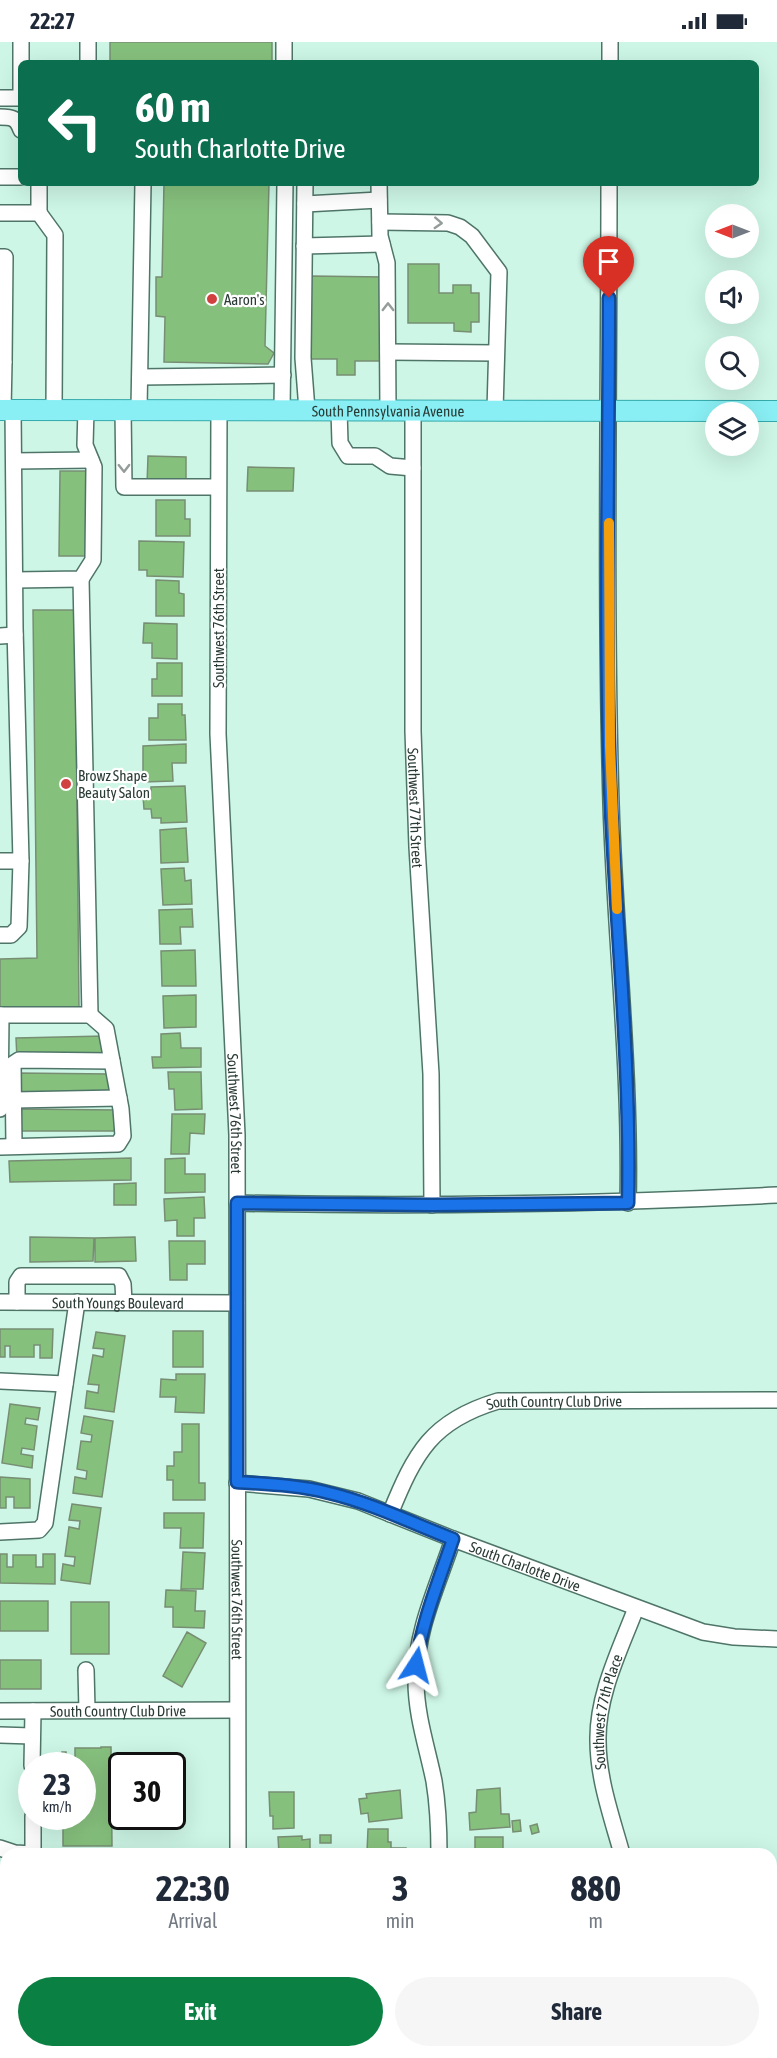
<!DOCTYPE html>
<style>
:root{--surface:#fff;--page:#f6f6f7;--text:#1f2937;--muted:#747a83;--accent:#0b8043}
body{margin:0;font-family:"Asap Condensed",sans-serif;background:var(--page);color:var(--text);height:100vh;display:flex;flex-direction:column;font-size:22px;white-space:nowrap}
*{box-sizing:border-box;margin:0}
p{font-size:20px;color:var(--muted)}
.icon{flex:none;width:33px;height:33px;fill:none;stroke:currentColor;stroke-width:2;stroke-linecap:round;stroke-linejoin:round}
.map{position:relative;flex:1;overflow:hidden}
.details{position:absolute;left:0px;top:1806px;width:777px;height:210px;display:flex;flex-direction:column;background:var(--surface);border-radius:18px 18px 0 0;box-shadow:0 6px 24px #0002}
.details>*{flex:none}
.guide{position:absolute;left:18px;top:18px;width:741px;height:126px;border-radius:9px;box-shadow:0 6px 24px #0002;background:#0b6e4f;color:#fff;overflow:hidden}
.needle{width:39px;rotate:270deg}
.fabs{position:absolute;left:705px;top:162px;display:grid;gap:12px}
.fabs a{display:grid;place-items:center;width:54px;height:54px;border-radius:50%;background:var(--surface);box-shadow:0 6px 24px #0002;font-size:30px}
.speed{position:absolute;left:18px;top:1710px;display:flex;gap:12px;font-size:30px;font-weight:700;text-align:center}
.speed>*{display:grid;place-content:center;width:78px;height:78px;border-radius:50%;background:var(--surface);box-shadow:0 6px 24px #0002;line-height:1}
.speed small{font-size:15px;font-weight:400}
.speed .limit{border:3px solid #111;border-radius:9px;background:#fff;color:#111}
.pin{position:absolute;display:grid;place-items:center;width:51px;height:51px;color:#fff;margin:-62px -26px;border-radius:50% 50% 50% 0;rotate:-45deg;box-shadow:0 0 6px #0007}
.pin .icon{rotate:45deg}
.me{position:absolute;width:66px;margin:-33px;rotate:9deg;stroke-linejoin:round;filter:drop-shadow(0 0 4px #0008)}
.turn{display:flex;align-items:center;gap:21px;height:126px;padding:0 18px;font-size:27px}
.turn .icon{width:78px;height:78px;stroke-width:2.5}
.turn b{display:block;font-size:42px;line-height:51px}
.eta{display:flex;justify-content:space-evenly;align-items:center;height:102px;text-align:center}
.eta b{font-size:36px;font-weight:700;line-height:42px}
.action{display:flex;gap:12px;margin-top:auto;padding:12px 18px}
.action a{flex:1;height:69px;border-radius:36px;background:var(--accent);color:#fff;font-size:24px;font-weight:700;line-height:69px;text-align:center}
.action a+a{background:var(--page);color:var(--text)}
.status{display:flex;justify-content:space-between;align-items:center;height:42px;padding:0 30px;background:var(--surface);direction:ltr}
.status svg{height:16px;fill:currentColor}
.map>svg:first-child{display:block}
.building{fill:#86c07d;stroke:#778e73;stroke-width:1.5}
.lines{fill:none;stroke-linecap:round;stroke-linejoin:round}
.minor-casing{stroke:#4f7568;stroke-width:18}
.major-casing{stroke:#35aaac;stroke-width:22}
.minor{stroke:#fff;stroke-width:15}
.major{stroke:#89eff4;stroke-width:20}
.oneway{stroke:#949d9a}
.route-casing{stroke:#114b97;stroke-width:15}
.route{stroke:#1a73e8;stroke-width:10}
.slow{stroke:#f59e0b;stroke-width:10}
.poi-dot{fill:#d0413f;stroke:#fff;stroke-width:2}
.labels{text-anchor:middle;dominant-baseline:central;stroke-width:4.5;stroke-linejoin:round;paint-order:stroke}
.poi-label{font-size:15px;fill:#2a3b35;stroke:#fff;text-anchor:start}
.street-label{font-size:15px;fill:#2a3b35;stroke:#fff}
</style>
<div class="status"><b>22:27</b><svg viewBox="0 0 49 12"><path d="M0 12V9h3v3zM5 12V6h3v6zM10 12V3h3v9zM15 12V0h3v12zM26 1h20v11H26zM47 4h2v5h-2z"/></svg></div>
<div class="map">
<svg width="777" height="2016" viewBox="0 0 777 2016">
<rect width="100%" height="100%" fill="#cdf6e6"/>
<path class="building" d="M110,0H272V21H110Z
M164,141H269L265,304L274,311L268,322L164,320L165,275L156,274V235H162Z
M408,222H439V251H453V243H471V251H479V280H471V290L454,289V281H408Z
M311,234L383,235V319H355V333H337V317H311Z
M148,414L186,415V444L147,443Z
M248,425L294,426L293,449H247Z
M60,429H88L87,514H59Z
M156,458H185V477H190V494H156Z
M139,499L184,500L183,535L147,534V528H139Z
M156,538L179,539V551L184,552V574H156Z
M33,568H75L79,966L0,967V917L37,916Z
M144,581L177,582V617L152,616V601H143Z
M157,621H182V654H152V637H157Z
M158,662H182V673H185L186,698H149V676H158Z
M186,702V721H172L173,739L143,740V704Z
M185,744L187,780L161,781V776H152L151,767H144L143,754H151V745Z
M186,786L188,820L161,821L160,788Z
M184,826L185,839L191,838L192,862L163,863L161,827Z
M192,867L193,885H180L181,902H160L159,868Z
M195,908L196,944H162L161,909Z
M196,953V985L164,986L163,954Z
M180,991L181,1006H201V1025L153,1026L152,1015H161V992Z
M104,994L105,1016L17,1017L16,996Z
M168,1030H201L202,1067L175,1068L174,1047H169Z
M17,1031L111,1032V1053L17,1052Z
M17,1067L118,1068V1089H17Z
M172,1072H205L204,1092L190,1091L189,1112H171Z
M131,1116V1138L10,1140L9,1119Z
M185,1116V1132H205V1150L165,1151V1117Z
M136,1141V1163H114V1142Z
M204,1155L205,1176H194V1194H177V1178L165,1179L164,1157Z
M30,1195L94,1196L93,1219L30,1220Z
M135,1195L136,1219L95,1220V1196Z
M169,1199H205V1222H187V1238H170Z
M0,1287H53L52,1316H40V1303H34V1315H10V1304H5V1315H0Z
M173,1289H203V1325H173Z
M96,1290L125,1294L114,1370L85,1366L87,1349L98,1351L99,1343L88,1342L93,1313L103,1315L104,1307L93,1306Z
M176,1332H205L204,1371L175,1370L176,1355H160L161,1337L176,1338Z
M10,1362L40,1366L38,1378L26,1376L25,1382L37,1384L34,1408L22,1406L21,1412L33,1414L32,1426L2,1421Z
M84,1374L113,1379L102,1455L73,1451L75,1435L86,1437L87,1429L77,1427L81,1399L91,1400L92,1393L81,1391Z
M182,1382H199V1441H205V1458H173V1438H167V1424H174V1410H182Z
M0,1435L30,1437V1466H14V1455H6V1466H0Z
M72,1462L101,1466L90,1542L61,1538L63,1522L74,1524L75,1515L65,1514L69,1485L79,1487L80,1479L69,1478Z
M164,1471H204L203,1506H180L181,1486H164Z
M183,1510L205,1511L203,1547H181Z
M0,1512H7V1525H13V1513H36V1525H43V1512H55V1542L0,1541Z
M166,1548L196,1549L195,1569H205L204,1586L173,1585V1565H165Z
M0,1559H48V1589H0Z
M71,1560H109V1612H71Z
M187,1590L206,1601L182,1645L163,1634Z
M0,1618H41V1647H0Z
M101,1705H111L112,1804H63V1774H82V1724H63L62,1710H66V1715H75V1706H101Z
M500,1746L501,1772H509L510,1785L470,1788L469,1771L476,1770L477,1748Z
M400,1748L402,1776L369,1780L368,1771L361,1772L359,1757L367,1756L366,1752Z
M269,1750H294V1786L273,1787V1774H270Z
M520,1778L521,1789L513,1790L512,1779Z
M537,1782L539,1790L532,1792L530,1784Z
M368,1787H388V1800H391V1806H406V1812H361V1810H367Z
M320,1793H331V1801H320Z
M302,1794V1798L310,1797V1812H277H279L278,1795Z
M475,1795H503V1812H475Z
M270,2010H288V2016H270Z
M321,2010H360V2016H321Z
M368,2010H400V2016H367Z
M472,2010H514V2012L508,2015L507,2012L497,2016H488L487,2014L475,2016Z
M520,2010H559V2016H520Z
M566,2010H597L599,2011L597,2016H565Z"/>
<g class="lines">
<g class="minor-casing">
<g id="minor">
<path d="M88,21V0"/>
<path d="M284,21V0"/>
<path d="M610,21V0"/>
<path d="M0,56H21V0"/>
<path d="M0,75C12,75 17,76 21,88"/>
<path d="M0,135H21"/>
<path d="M39,141V171"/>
<path d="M305,141L303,316L307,368"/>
<path d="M379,141L380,194L387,221L388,368"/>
<path d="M609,141C609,348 605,555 611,761C615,894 631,1027 628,1161"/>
<path d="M305,162L379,158"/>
<path d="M0,171H39L55,193L54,367"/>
<path d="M380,180L448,181L460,185L472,194L499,230L495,368"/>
<path d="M304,204L382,202"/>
<path d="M0,215H5L4,320"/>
<path d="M388,310L496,311"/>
<path d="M0,320H4L3,368"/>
<path d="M140,335L283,333"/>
<path d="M123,367L124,445H218"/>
<path d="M139,367L143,141"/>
<path id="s1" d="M219,367L218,692L237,1093L238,1812"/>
<path d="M282,368L285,141"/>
<path d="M339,368L340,401L348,414H375L390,424L413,426"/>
<path id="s2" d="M413,368V689L417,805L431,1032L432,1163"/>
<path d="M14,419L91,418"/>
<path d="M15,538L81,537L93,518L94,425L85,403L86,367"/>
<path d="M0,594L15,593"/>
<path d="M0,819H21L15,586L13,367"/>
<path d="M0,893H11L19,885L21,819"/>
<path d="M0,973H90L81,537"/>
<path d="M14,1058L119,1056"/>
<path d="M0,1067L1,973"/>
<path d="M14,1104L13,1022L19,1018L112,1019"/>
<path d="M0,1105L118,1102L123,1094L121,1067L106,987L90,973"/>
<path d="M237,1161C417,1165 597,1162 777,1153"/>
<path id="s3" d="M0,1260L237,1261"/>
<path d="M17,1260V1240L21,1234H119L123,1242L124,1260"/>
<path d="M0,1339L65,1342"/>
<path id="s4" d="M237,1441L309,1447L358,1459L453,1497L703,1590L734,1595L777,1597"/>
<path id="s5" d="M390,1472C415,1411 431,1379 498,1359L777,1358"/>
<path d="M0,1490L39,1488L45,1481L77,1260"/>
<path d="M86,1628L87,1668"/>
<path id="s6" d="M0,1669L237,1668"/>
<path d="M0,1693L32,1694"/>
<path d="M32,1724L33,1669"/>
<path d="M33,1774V1812"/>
<path d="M0,1806L15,1811L33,1812"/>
<path d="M439,1812C439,1788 438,1763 434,1739C427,1705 416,1673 416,1639C415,1589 438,1543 453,1497"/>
<path id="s7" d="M622,1812C612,1776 598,1737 598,1699C597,1653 620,1608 636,1566"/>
<path d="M0,1980H6"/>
<path d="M33,2010V2016"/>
<path d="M439,2010V2016"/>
<path d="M243,2016V2010"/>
<path d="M634,2016V2010"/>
</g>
</g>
<g class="major-casing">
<g id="major">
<path id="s8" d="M0,368L777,369"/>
</g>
</g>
<use href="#minor" class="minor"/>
<use href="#major" class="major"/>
</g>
<defs><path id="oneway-chevron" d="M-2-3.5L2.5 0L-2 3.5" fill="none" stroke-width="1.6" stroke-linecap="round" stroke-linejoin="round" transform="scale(1.5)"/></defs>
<g class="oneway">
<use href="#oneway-chevron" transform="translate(438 181) rotate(3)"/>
<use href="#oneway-chevron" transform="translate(388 265) rotate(-90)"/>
<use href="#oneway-chevron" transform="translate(124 426) rotate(89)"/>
</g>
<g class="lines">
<g class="route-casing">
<path id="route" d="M416,1623C422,1579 439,1539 453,1497C412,1481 371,1461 329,1451C299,1443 268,1442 237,1440V1161L432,1163L628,1161C631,1029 617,897 611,765C604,596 609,425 609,256"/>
</g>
<use href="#route" class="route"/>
<path class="slow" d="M609,481L610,704L617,867"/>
</g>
<g class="poi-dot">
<circle cx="212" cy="257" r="6"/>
<circle cx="66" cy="742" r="6"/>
</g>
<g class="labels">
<g class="poi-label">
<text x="224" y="257">Aaron's</text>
<text x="78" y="733">Browz Shape<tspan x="78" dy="17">Beauty Salon</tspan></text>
</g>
<g class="street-label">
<text stroke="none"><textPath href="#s8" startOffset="388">South Pennsylvania Avenue</textPath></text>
<text transform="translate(218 586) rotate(-90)">Southwest 76th Street</text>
<text stroke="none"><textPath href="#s2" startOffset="398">Southwest 77th Street</textPath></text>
<text stroke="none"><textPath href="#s1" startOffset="705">Southwest 76th Street</textPath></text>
<text stroke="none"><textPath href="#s3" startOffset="118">South Youngs Boulevard</textPath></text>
<text stroke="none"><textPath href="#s5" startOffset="220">South Country Club Drive</textPath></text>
<text stroke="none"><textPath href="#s4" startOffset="302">South Charlotte Drive</textPath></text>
<text stroke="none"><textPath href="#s1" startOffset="1191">Southwest 76th Street</textPath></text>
<text stroke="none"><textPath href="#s6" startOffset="118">South Country Club Drive</textPath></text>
<text stroke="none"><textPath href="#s7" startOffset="146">Southwest 77th Place</textPath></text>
</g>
</g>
</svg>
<div class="fabs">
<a><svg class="needle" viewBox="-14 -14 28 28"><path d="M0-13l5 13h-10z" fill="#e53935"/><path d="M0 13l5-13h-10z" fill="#747a83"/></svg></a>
<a><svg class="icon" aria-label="sound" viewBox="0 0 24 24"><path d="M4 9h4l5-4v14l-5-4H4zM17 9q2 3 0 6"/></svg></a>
<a><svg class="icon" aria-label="search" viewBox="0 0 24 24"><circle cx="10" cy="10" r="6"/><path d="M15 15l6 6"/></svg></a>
<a><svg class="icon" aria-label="layers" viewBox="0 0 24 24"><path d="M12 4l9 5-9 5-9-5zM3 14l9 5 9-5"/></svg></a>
</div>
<div class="speed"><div>23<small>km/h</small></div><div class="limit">30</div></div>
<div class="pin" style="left:609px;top:256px;background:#d93025"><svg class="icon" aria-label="arrive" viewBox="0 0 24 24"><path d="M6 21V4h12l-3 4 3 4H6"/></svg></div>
<svg class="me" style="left:416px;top:1623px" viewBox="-20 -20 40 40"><path d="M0-17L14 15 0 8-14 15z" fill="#1a73e8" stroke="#fff" stroke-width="4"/></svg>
<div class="guide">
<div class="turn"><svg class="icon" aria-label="left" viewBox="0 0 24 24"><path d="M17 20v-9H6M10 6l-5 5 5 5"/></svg><div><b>60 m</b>South Charlotte Drive</div></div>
</div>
<section class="details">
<div class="eta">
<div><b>22:30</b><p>Arrival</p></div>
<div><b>3</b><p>min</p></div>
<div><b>880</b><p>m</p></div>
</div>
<div class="action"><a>Exit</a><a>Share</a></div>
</section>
</div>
